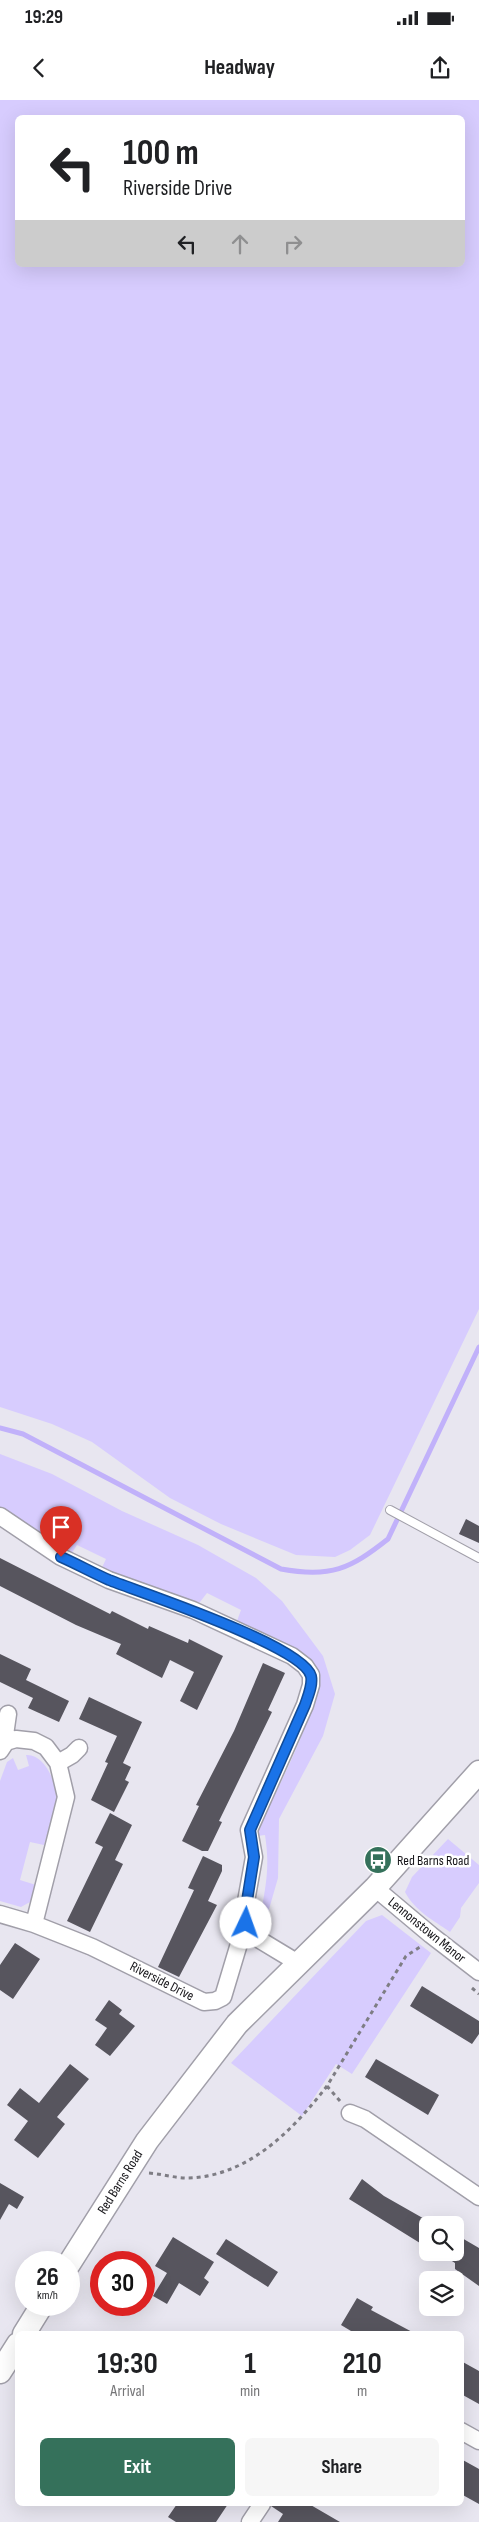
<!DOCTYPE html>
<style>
:root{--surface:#fff;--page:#f6f6f6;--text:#202124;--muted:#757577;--accent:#35715b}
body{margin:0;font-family:"Sofia Sans Condensed",sans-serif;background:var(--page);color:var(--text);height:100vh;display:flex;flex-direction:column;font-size:19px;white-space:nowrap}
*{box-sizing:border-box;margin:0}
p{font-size:16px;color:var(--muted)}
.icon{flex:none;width:28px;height:28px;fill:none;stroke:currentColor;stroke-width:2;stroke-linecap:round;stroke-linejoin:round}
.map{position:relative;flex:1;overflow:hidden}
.sheet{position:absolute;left:15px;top:2231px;width:449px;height:175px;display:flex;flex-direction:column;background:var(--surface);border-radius:8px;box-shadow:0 5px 20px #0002}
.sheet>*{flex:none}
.guide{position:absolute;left:15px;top:15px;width:450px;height:152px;border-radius:8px;box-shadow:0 5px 20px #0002;background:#fff;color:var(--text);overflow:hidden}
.controls{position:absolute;left:419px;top:2116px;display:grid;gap:10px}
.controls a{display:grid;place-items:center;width:45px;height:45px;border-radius:8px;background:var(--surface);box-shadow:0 5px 20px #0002;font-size:25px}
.speed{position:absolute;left:15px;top:2151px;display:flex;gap:10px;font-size:25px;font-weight:700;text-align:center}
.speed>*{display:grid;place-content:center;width:65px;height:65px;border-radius:50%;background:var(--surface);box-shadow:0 5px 20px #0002;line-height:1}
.speed small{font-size:12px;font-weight:400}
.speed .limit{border:8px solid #d22;background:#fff;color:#111}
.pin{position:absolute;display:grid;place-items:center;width:42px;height:42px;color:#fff;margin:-51px -21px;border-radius:50% 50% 50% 0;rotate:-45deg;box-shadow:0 0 5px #0007}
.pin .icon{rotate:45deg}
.me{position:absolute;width:55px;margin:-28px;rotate:3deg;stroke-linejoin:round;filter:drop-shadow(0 0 4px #0008)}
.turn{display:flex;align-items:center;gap:18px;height:105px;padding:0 25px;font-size:22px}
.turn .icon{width:65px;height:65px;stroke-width:2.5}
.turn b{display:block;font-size:35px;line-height:42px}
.lanes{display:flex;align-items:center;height:48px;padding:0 25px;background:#0003;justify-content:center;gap:25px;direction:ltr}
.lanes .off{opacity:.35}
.eta{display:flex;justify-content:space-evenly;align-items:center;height:85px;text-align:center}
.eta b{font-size:30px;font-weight:700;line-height:35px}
.cta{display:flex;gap:10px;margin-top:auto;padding:10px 25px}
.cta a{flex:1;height:58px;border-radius:8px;background:var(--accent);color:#fff;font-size:20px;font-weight:700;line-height:58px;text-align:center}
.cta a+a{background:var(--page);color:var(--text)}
.status{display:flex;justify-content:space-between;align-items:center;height:35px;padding:0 25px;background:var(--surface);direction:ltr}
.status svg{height:14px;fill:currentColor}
header{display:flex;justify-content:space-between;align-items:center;height:65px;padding:0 25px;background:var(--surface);font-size:22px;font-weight:700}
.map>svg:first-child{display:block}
.green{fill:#d7ccfe;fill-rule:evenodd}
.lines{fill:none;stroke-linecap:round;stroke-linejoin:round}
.stream{stroke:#c1b1fa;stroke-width:5}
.building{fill:#57555e}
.lane-casing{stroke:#a19fa9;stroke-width:10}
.street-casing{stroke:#a19fa9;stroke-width:19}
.secondary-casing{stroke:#a19fa9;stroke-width:25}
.path{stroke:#7e7d84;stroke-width:3;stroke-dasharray:4 4;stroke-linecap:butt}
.lane{stroke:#fff;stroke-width:8}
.street{stroke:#fff;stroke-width:16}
.secondary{stroke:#fff;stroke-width:22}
.route-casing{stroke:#114b97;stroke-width:12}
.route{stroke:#1a73e8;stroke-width:9}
.labels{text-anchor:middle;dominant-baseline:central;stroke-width:5;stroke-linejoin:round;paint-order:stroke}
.poi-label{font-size:14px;fill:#151418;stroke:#fff;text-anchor:start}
.street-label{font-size:14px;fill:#151418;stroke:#fff}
</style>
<div class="status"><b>19:29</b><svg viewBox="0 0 49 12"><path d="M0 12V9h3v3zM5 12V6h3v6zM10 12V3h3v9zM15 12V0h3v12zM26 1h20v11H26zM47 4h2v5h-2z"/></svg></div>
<header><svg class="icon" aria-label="back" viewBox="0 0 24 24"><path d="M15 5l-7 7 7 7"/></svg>Headway<svg class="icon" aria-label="share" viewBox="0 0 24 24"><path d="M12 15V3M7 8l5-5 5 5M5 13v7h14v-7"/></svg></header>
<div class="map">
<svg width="479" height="2422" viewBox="0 0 479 2422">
<rect width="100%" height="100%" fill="#e8e6f0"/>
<path class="green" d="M0,0H479V1209L370,1435L350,1450L335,1457L296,1455L221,1424L170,1398L92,1342L52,1324L0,1307ZM18,18H462V165H18Z
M0,1354L52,1374L122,1411L198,1445L256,1478L282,1501L323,1556L335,1594L323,1636L279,1719L278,1778L263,1830L252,1814L253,1810L261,1814C266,1783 270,1767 265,1735L257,1736L258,1727C283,1679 310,1628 319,1575L294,1549L237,1521L241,1510L207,1493L200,1502L196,1504L100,1472L106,1459L77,1445L70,1456L0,1409Z
M26,1655C45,1654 57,1683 56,1699C55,1715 48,1730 44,1745L30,1742L20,1780L36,1785L30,1802L21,1807L0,1801V1681L7,1662L13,1658L18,1670L29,1666Z
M448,1739L479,1765V1783L461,1808L460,1817L450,1832C433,1820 415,1811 405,1792L412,1777Z
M382,1815L431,1853L352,1974L336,1964L302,2016L231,1963L366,1821Z"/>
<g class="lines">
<path class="stream" d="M0,1328L23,1334L281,1469C331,1478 350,1469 388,1439L479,1247"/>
</g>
<path class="building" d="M466,1419L479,1426V1443L459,1434Z
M0,1458L110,1514L112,1511L148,1529L149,1526L188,1543L189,1539L223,1556L197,1610L180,1601L194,1572L170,1560L162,1578L116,1554L121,1544L76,1525L0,1486Z
M0,1554L31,1569L26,1580L69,1601L59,1622L28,1608L33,1598L0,1582Z
M263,1563L285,1573L268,1610L272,1612L219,1721L222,1722L208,1751H202L182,1741L199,1706L196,1705L234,1631Z
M89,1597L142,1622L123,1663L131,1667L125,1680L129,1682L114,1712L91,1700L108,1663L105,1662L117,1636L79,1619Z
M110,1713L132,1725L115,1760L123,1764L90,1832L67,1821L103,1747L95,1743Z
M203,1756L222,1765V1771L208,1801L217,1805L179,1877L158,1867L194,1790L188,1788Z
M15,1843L40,1859L13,1899L0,1890V1865Z
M422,1886L479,1921V1934L472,1944L410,1906Z
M109,1900L122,1910L119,1914L135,1926L110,1956L95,1945L107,1928L95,1920Z
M376,1959L439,1995L428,2015L365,1977Z
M70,1964L89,1979L57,2017L65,2024L38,2058L14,2040L28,2021L7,2005L20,1988L39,2003Z
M362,2079L384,2096L428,2121V2148L349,2099Z
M0,2083L24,2097L17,2109L9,2104L0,2120Z
M455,2134L479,2148V2186L455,2169V2163L438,2152H455Z
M173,2137L214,2162L204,2178L209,2182L200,2196L179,2183L167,2204L153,2196L167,2173L155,2166Z
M226,2139L278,2172L268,2187L216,2154Z
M357,2198L373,2207L371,2210L416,2234H356L341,2225Z
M461,2261L479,2271V2304L461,2294Z
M461,2359L479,2369V2404L461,2394Z
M177,2404H228L216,2422H176L168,2417Z
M272,2404H309L340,2422H278L283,2414L271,2406Z"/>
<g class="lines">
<g class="lane-casing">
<path id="lane" d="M390,1410L479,1458"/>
</g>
<g class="street-casing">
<path id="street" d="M0,1416L61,1457L109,1480L193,1510L292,1556L305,1566L311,1575V1585L305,1605L249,1730L254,1757L245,1807L246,1823L250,1834L298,1863
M6,1642L5,1635L8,1614
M0,1651L6,1642L16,1639L34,1641L46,1647L58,1663L66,1697L34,1824L92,1847L204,1902L215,1901L223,1897L241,1837L250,1834
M58,1663L72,1655L79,1648
M375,1788L431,1835L479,1872
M0,1814L34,1824
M350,2013L365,2019L479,2097
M461,2331L479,2341
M250,2422L262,2404"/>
</g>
<g class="secondary-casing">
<path id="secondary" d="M69,2164L147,2041L237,1924L375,1788L479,1672
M24,2234L42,2205
M0,2272L18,2244"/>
</g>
<path class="path" d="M472,1888L479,1894
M340,2001L327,1986L406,1856L420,1847
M149,2073C162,2074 175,2078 187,2078C248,2077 293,2030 327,1986"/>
<use href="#lane" class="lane"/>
<use href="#street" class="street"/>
<use href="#secondary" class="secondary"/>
</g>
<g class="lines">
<g class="route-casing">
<path id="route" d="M61,1457C77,1464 93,1473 109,1480C142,1493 303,1546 311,1576C313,1585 308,1596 305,1605L250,1730L254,1757L246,1807V1823"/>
</g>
<use href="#route" class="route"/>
</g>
<defs>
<g id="bus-disc" transform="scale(1.4375)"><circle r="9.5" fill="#35715b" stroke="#fff"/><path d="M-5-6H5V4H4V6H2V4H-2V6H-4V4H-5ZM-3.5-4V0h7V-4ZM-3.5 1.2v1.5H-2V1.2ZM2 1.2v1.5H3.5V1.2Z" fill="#fff"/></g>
</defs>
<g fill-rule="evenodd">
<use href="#bus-disc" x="378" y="1760"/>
</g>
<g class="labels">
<g class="poi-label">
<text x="397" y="1760">Red Barns Road</text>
</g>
<g class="street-label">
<text transform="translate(427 1830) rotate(39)">Lennonstown Manor</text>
<text transform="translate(162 1881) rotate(27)">Riverside Drive</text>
<text transform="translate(120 2082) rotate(-58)">Red Barns Road</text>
</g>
</g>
</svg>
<div class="controls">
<a><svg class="icon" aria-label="search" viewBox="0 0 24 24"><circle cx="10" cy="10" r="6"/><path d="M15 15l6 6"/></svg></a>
<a><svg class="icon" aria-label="layers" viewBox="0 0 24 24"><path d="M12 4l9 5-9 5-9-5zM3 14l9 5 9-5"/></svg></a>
</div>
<div class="speed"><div>26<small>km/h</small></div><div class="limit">30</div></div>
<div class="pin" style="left:61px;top:1457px;background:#d93025"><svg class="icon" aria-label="arrive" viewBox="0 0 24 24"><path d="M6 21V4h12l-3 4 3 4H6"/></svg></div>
<svg class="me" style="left:246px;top:1823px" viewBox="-20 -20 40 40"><circle r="19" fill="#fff"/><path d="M0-13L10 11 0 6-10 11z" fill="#1a73e8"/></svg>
<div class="guide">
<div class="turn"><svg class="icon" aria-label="left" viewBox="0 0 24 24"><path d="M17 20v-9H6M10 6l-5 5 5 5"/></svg><div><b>100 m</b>Riverside Drive</div></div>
<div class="lanes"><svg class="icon" aria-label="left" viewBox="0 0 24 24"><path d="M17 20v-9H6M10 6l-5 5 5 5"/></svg><svg class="icon off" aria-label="ahead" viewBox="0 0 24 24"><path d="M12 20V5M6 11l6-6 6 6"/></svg><svg class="icon off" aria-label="right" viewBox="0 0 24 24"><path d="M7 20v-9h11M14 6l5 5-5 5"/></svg></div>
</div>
<section class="sheet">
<div class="eta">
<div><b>19:30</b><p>Arrival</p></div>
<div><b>1</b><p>min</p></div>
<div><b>210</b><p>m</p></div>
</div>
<div class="cta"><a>Exit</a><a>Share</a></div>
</section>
</div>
